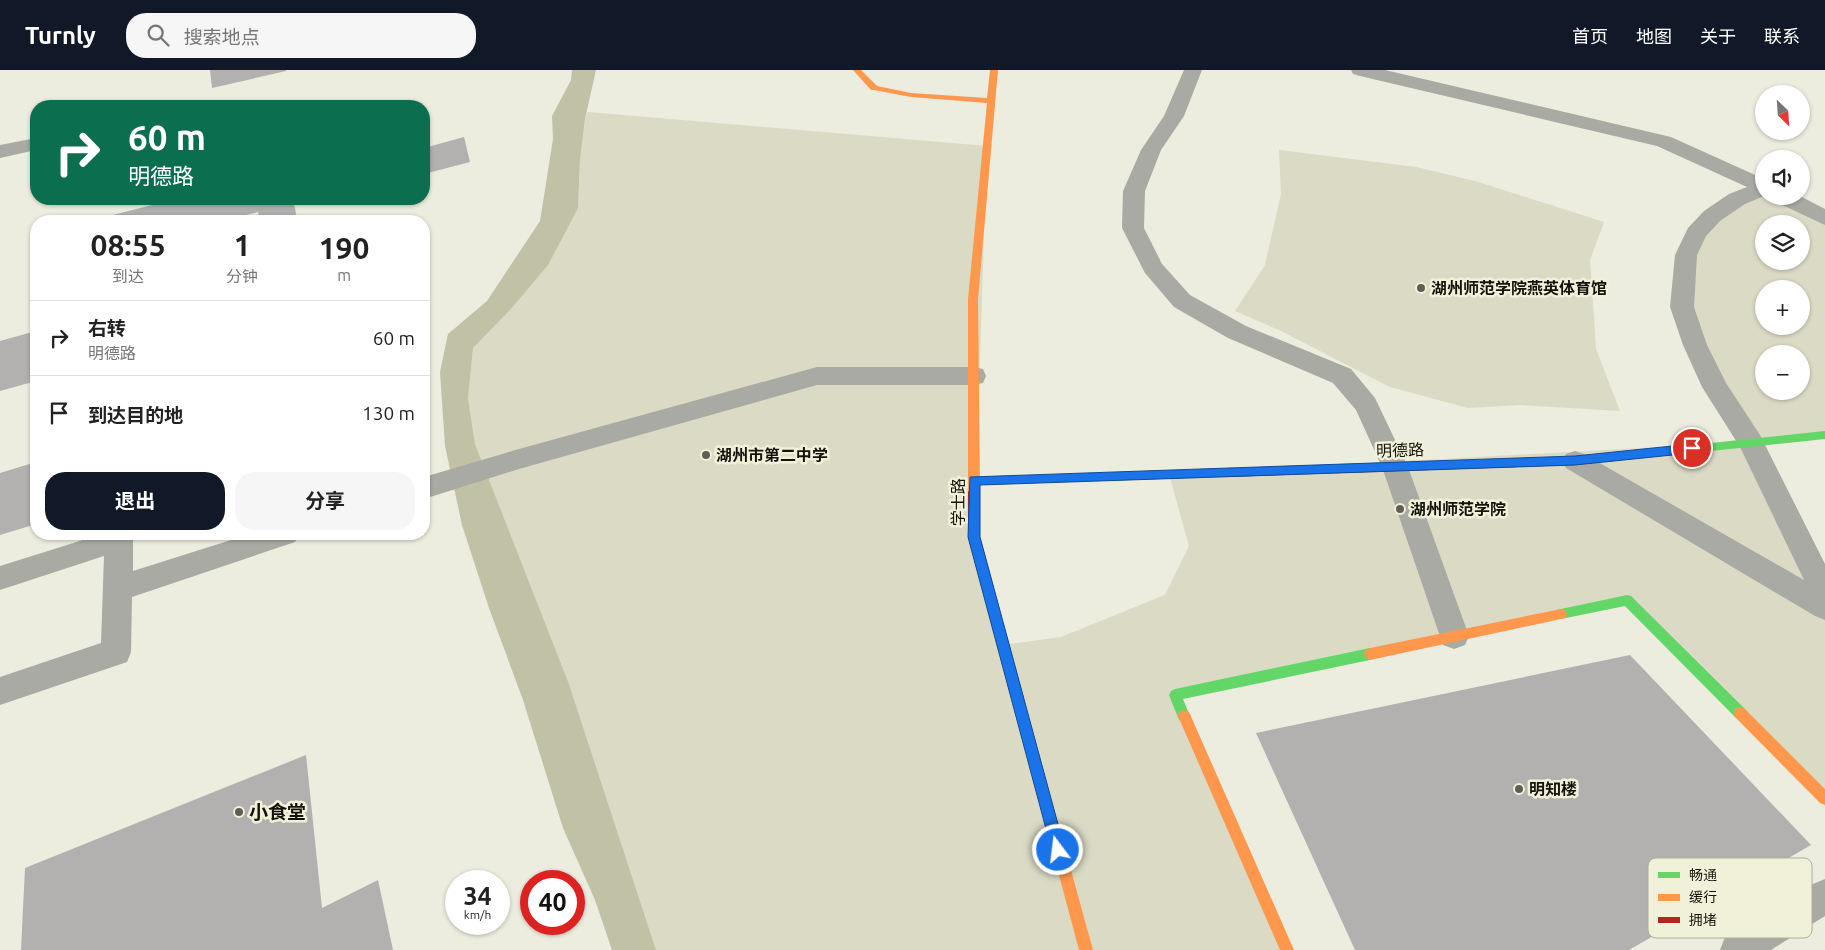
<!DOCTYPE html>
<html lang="zh">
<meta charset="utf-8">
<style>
:root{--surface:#fff;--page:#f6f6f6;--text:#222;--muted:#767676;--line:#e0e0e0;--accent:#111827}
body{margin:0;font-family:Ubuntu,"Noto Sans SC",sans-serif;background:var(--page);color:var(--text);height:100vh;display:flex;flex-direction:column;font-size:19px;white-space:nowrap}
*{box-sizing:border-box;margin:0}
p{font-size:16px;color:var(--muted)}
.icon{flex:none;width:28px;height:28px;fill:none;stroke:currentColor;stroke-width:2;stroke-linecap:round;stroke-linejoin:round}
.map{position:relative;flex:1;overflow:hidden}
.side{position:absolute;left:30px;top:145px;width:400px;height:325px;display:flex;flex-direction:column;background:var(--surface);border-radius:20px;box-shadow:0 1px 4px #0004}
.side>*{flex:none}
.guide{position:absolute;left:30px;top:30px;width:400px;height:105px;border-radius:20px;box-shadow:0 1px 4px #0004;background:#0b6e4f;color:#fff;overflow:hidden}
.needle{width:32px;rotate:155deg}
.tools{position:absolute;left:1755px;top:15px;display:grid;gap:10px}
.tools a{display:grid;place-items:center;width:55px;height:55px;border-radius:50%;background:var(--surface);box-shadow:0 1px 4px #0004;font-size:25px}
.speed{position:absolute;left:445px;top:800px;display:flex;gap:10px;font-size:25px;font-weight:700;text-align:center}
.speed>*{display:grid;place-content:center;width:65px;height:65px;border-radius:50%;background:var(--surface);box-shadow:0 1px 4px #0004;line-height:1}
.speed small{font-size:12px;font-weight:400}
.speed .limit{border:8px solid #d22;background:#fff;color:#111}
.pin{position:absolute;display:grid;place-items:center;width:42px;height:42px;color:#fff;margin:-21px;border:2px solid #fff;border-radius:50%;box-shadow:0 1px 5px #0007}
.me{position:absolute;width:55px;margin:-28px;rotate:345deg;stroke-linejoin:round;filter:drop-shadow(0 0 4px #0008)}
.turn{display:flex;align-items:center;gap:18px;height:105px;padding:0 15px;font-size:22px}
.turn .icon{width:65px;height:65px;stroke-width:2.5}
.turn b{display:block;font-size:35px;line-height:42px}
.eta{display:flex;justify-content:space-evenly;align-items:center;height:85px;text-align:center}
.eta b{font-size:30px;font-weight:700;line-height:35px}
.action{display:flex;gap:10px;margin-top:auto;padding:10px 15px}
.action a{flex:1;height:58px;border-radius:20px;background:var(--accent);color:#fff;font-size:20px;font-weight:700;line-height:58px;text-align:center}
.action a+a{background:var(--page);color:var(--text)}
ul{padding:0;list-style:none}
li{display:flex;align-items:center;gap:15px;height:75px;padding:0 15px;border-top:1px solid var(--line)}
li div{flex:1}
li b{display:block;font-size:19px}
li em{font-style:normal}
header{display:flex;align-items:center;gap:30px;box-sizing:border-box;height:70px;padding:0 25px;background:var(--accent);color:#fff}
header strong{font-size:24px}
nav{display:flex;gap:28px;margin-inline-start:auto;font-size:18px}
.search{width:350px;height:45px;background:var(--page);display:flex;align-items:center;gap:12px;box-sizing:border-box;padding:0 18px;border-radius:20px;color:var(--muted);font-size:19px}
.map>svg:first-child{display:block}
.green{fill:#dadac5;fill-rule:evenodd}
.water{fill:#c1c1a6}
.building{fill:#b3b0b0}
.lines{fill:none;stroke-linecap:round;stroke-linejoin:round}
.street{fill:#aaaaa4;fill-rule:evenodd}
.fast{fill:#63d668;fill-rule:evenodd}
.slow{fill:#ff974d;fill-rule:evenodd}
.jam{fill:#b3261e;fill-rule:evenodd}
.route{fill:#1a73e8;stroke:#114b97}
.poi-dot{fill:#5f5f55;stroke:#f1f1da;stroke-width:2}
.labels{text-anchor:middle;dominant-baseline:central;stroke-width:5;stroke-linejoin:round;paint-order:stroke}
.poi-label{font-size:16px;font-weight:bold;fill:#13130b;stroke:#f1f1da;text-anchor:start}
.street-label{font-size:16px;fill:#13130b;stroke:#f1f1da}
.near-poi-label{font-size:19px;font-weight:bold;fill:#13130b;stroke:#f1f1da;text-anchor:start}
.key{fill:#f1f1da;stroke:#aeae9c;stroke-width:1}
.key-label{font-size:14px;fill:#13130b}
</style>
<header>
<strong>Turnly</strong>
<div class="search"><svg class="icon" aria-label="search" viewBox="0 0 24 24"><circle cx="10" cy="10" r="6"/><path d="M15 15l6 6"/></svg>搜索地点</div>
<nav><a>首页</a><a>地图</a><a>关于</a><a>联系</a></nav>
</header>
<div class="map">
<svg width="1825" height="880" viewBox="0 0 1825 880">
<rect width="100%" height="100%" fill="#ececdf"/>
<path class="green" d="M588,42L987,76L974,467L1004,575L1061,567L1165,525L1189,476L1169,404L1750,372L1682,237L1696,163L1764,118V126H1782L1825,148V365L1751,372L1825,523V728L1627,530L1175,625L1287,880H656L569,614L475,374L468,328L473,278L510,240L578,138L580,90L585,49ZM1764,154H1801V191H1764ZM1764,219H1801V256H1764ZM1764,284H1801V321H1764Z
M1279,80L1416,97L1475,111L1604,152L1590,190L1596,279L1620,341L1520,335L1468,338L1390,317L1281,261L1235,241L1265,195L1281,124Z"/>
<path class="water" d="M572,0H596L585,49L580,90L578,138L548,195L510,240L473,278L468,328L475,374L569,614L656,880H612L595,830L563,758L523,630L489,538L462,455L445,376L440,302L448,264L487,231L540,151L553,69L552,46L571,10Z"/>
<path class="building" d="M210,0H286V1L212,18Z
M464,67L470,92L424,104V78Z
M176,129H309L294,133L297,149L289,151H260L258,142L223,151H89Z
M36,171V193L31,195L32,172Z
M36,261V311L0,321V271Z
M36,392V454L0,465V403Z
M1630,585L1811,775L1629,880H1355L1256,663Z
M306,685L322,838L378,810L393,880H21L25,798Z"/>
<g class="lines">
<path class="street" d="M1184,0H1202L1184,46L1161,80L1145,121L1144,158L1162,194L1190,225L1246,256L1351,299L1375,328L1408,397L1469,566L1465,575L1454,579L1443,575L1382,397L1356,340L1333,313L1228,268L1174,237L1145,203L1122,158L1123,121L1141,80L1164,46Z
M1351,0H1385L1671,67L1764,109V126L1745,134L1720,151L1706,166L1697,185L1694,237L1707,275L1726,313L1760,365L1825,494V550L1815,546L1566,398L1562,391L1566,384L1575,381L1584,384L1804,510L1740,377L1702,317L1683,275L1670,237L1675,185L1688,158L1704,141L1729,124L1747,117L1657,76L1360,6L1353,4Z
M36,68V80L0,88V75Z
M1771,126H1800L1825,139V155L1774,131Z
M817,297H974L983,299L986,306L983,313L974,315H817L519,399L424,429V407L519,379Z
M102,464H130L133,470V501L250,464H299L295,472L132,527L131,582L127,592L0,635V607L101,573L104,486L0,520V496Z
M1825,809V846L1771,880H1720L1725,867L1813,814Z"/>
<path class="fast" d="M1825,361V369L1577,395L1572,391L1577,387Z
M1226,399L1230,400L1231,403L1230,406L1226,407L974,415L970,414L968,411L970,408L974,407Z
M1627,525L1631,526L1745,639L1746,643L1745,647L1740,649L1735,647L1625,536L1561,549L1557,548L1555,544L1557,540L1561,539Z
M1370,578L1374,580L1376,584L1374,588L1370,590L1183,629L1190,646L1189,650L1184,652L1179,650L1169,625L1171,621L1175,619Z"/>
<path class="slow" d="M853,0H861L877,16L911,23L987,28L990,0H998L978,229L980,422L978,425H970L968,422V229L987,33L911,27L874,20H871Z
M1561,539L1565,540L1567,544L1565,548L1561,549L1370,590L1366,588L1364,584L1366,580L1370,578Z
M1019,627L1024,629L1025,633L1093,880H1079L1013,633L1014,629Z
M1740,637L1745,639L1825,719V735L1820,733L1735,647L1734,643L1735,639Z
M1184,640L1189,642L1294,880H1280L1178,646L1179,642Z"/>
<path class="jam" d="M1577,387L1582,391L1577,395L1226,407L1222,406L1221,403L1222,400L1226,399Z
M974,418L978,419L980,422V467L1025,633L1024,637L1019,639L1014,637L1013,633L968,467V422L970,419Z"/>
</g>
<path class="route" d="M1692,374L1698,378L1692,383L1575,395L980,415V467L1065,780L1063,785L1058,787L1053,785L968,467L970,407L1575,386Z"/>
<g class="poi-dot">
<circle cx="1421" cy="218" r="5"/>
<circle cx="706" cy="385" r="5"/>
<circle cx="1400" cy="439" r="5"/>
<circle cx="1519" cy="719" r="5"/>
<circle cx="239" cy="742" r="5"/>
</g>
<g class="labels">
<g class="poi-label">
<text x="1431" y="218">湖州师范学院燕英体育馆</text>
<text x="716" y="385">湖州市第二中学</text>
<text x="1410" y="439">湖州师范学院</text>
<text x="1529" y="719">明知楼</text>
</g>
<g class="street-label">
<text transform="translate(1400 380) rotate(-2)">明德路</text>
<text transform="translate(958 432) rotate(-90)">学士路</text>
</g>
<g class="near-poi-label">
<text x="249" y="742">小食堂</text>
</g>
</g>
<rect x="1648" y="788" width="164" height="80" rx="8" class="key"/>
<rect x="1658" y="802" width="22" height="6" fill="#63d668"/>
<rect x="1658" y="824" width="22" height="7" fill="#ff974d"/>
<rect x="1658" y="847" width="22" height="6" fill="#b3261e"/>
<g class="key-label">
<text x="1689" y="810">畅通</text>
<text x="1689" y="832">缓行</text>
<text x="1689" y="855">拥堵</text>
</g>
</svg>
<div class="tools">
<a><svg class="needle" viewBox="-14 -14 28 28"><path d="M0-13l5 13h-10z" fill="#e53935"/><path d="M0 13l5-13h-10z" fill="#767676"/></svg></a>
<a><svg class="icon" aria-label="sound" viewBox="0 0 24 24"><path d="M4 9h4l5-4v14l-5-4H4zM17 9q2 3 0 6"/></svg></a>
<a><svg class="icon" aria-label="layers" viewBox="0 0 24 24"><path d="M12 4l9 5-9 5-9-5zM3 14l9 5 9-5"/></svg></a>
<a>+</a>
<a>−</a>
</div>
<div class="speed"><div>34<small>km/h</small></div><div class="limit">40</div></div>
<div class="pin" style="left:1692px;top:378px;background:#d93025"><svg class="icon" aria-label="arrive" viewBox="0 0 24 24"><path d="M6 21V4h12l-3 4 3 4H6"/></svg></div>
<svg class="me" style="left:1058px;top:780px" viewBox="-20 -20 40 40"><circle r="17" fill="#1a73e8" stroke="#fff" stroke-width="3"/><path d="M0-11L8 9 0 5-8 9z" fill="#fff"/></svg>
<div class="guide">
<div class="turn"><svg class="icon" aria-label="right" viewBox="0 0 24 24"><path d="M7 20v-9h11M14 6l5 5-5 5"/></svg><div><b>60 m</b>明德路</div></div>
</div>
<section class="side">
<div class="eta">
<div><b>08:55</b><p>到达</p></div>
<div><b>1</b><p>分钟</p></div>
<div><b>190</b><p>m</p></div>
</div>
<ul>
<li><svg class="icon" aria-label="right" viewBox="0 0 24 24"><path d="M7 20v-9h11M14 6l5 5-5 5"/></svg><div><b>右转</b><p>明德路</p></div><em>60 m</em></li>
<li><svg class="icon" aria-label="arrive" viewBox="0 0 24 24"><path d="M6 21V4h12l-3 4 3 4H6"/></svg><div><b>到达目的地</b></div><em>130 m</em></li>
</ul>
<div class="action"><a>退出</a><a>分享</a></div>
</section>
</div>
